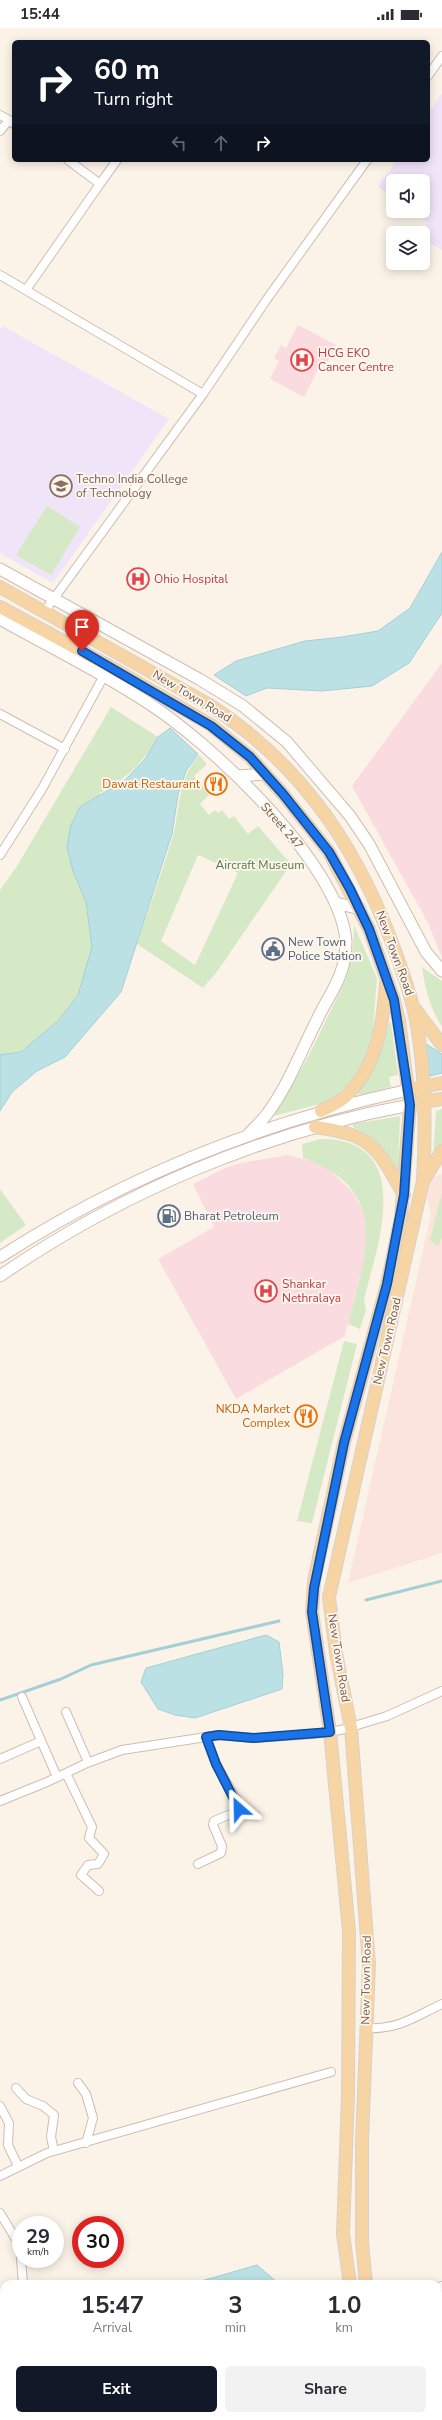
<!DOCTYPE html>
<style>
:root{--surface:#fff;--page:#f2f2f3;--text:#2b2b33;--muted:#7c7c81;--accent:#111827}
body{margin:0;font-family:"Nunito Sans",sans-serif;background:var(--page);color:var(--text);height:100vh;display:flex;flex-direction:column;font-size:15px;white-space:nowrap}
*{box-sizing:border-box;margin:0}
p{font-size:13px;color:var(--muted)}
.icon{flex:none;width:22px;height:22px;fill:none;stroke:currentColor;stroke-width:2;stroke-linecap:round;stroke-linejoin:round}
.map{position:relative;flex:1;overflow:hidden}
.details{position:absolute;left:0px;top:2252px;width:442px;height:140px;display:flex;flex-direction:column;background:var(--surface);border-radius:12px 12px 0 0;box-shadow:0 2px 10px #0003}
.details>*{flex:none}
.top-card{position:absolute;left:12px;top:12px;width:418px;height:122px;border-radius:6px;box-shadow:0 2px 10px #0003;background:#111827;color:#fff;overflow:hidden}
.fabs{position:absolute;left:386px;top:146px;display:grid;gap:8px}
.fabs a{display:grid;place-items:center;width:44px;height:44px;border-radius:6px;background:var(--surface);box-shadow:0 2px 10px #0003;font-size:20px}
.speed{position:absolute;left:12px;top:2188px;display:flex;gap:8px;font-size:20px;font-weight:700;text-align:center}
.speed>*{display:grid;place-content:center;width:52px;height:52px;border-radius:50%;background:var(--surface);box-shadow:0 2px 10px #0003;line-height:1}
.speed small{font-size:10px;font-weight:400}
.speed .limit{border:6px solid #d22;background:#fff;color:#111}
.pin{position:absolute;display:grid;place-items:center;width:34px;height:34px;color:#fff;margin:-41px -17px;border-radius:50% 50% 50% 0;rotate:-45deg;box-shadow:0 0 4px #0007}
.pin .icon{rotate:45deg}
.me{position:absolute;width:44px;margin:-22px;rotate:335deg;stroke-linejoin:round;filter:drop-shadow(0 0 3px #0008)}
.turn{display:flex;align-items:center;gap:14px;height:84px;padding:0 16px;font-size:18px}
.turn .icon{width:52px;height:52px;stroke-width:2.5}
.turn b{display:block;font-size:28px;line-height:34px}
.lanes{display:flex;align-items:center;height:38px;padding:0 16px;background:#0003;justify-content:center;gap:20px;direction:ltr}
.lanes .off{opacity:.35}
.eta{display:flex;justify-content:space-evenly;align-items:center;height:68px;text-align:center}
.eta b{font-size:24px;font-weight:700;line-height:28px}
.button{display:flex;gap:8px;margin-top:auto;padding:8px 16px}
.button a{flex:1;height:46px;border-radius:6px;background:var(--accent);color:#fff;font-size:16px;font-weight:700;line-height:46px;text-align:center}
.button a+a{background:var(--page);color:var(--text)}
.status{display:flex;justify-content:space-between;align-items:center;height:28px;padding:0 20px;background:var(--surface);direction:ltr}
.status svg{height:11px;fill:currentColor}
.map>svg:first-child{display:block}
.commercial{fill:#fbe4dc}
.education{fill:#f0e4f8}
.medical{fill:#f9dbe0}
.green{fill:#d6e9c6;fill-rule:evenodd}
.water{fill:#bce1e5;stroke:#a3d0d6}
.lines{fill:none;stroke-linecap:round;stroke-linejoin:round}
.stream{stroke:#a3d0d6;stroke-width:3}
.street-casing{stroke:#cfbdb0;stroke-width:10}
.secondary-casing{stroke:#d2bcae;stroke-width:13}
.primary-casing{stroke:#d8d1cd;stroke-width:14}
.street{stroke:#fff;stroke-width:8}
.secondary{stroke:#fff;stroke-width:11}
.primary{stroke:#f7d4a3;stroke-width:12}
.route-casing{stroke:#114b97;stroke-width:10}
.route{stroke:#1a73e8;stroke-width:7}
.labels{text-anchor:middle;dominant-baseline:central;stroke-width:3.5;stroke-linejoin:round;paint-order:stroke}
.health-label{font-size:12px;fill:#be3a42;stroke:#fef7ee;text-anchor:start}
.education-label{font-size:12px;fill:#785e54;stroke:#fef7ee;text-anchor:start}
.street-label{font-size:12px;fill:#75594c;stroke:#fef7ee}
.food-label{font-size:12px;fill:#c56008;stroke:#fef7ee;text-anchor:end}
.park-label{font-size:12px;fill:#577a44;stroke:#fef7ee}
.service-label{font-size:12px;fill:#4e5e75;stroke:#fef7ee;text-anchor:start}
</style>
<div class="status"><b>15:44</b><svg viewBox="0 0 49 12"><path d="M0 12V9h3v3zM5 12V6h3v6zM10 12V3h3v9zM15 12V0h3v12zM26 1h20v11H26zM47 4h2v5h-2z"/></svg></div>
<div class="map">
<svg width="442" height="2392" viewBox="0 0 442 2392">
<rect width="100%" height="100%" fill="#fcf3e8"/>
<path class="commercial" d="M442,1146V1525L348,1555L431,1187L423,1152Z"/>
<path class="education" d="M442,65V222L423,211V205H421L428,195L411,183H423V153H393V170L378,159L397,132H428V86Z
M3,298L169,391L53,555L0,525V301Z"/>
<path class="medical" d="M298,297L336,317L325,338L321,336L304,369L270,351L279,333L274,330L281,317L286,320Z
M442,635V930L428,895L352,758Z
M288,1127L318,1135L331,1143L355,1167L366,1189L367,1207L365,1229L345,1308L236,1371L158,1231L214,1199L193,1156L223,1141L240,1135Z"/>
<path class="green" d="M47,478L80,499L51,547L16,527Z
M111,679L158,709C142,736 127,750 100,765L73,843L86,874L92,919L78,967L59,992L21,1024L0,1027V862L17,838Z
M199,727L207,736L194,748L209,767L200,776L209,787L215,782L218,785L222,782L229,791L234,788L248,806L258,798L291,836L216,945L203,960L137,916C149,880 162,844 173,808C180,780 178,750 199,727ZM198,827L238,845L195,937L161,913Z
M354,897L377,950L373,1002L366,1027L352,1051L338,1066L323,1075L274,1088L309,1027L345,953L353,920Z
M422,939L442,953V999C430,980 425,961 422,939Z
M389,994L391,995L398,1047L389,1049L391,1059L361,1067L358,1065L357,1062L378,1031Z
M442,1081V1116L433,1129L436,1083Z
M400,1088L398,1145C385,1121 378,1111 353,1099V1096Z
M321,1111C415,1111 379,1214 364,1271L366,1282L360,1301L348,1296C366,1226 392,1162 303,1130L302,1116Z
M0,1161L26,1197L0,1215Z
M442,1164V1209L438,1218L430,1212Z
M344,1313L357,1316L312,1495L297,1493Z"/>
<path class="water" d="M442,524V585L409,635L372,658L322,663L267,660L246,668L214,647L236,633L305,613L342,609L378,603L410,580Z
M170,700L198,726L186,743L178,767L172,806L121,964L65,1029L37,1043L12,1064L0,1083V1027L21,1024L59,992L78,967L92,919L86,874L73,843L67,819L71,797L80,779L125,752L145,731L158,709Z
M423,1014L442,1026V1045L430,1048Z
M266,1607L279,1614L283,1646L282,1661L195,1690L175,1687L158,1681L141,1654L146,1640Z
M257,2237L279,2256H195L198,2254Z"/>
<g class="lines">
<path class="stream" d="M366,1572L442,1553
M0,1672L61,1651L91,1637L279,1593"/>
<g class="street-casing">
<path id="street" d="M428,48L442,28
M0,87L9,92
M0,103L9,92L14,96
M100,156L117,132
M0,247L203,366
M26,262L100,156L68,132
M44,584L203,366L267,271L367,132
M0,686L65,721
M0,827L42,761L106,644
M22,1669L57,1749
M66,1684L88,1734
M0,1731L41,1713
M66,1745L92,1799L89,1810L104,1826L98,1836L88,1837L81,1847L99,1863
M0,1773L47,1754L87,1735L122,1722L219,1707L253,1710L314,1706L341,1702L387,1688L442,1663
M198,1836L221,1825L222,1818L213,1797L214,1793L238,1783L240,1778L216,1736L206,1709
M366,2000C398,2002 414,1989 442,1976
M78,2055L86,2066L93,2090L86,2115
M16,2060L26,2071L43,2078L54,2087L51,2109L54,2123
M0,2078L9,2095L8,2117L18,2138
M0,2148L47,2125L331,2044
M0,2185L20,2218L21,2230
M21,2231L23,2256
M438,2259L442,2258
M0,2325H4
M25,2392V2388
M275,2392L284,2388"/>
</g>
<g class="secondary-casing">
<path id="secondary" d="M0,541L199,651L243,678L287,714L350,788L369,816L426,924L442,943
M0,591C48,618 99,643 145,673C209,713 340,836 346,913C346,922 344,936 341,944C336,960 324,976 317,992C301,1023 288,1058 267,1086C262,1093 254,1100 248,1107
M237,748L265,746
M336,875L360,881
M0,1229C124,1149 263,1094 408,1062
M0,1248C122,1164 264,1104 410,1077"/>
</g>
<g class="primary-casing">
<path id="primary" d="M0,559L208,676C296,732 352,811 389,907C399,933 409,960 415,987C426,1042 426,1098 423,1153L329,1569L336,1625L351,1700L369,1937L362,2113V2214L366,2256
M0,579L109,638L211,697L250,729L283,766L329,824L369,901L394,972L399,993L410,1077L401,1189L387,1256L344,1415L314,1553L312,1584L330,1704L349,1903L348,2067L343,2206L350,2256
M415,981L442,1017
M417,1060L442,1055
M417,1075L442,1071
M321,1083C329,1079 339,1075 345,1069C377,1039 383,996 386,955
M315,1099C373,1107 376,1118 404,1167
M423,1153L442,1123
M387,2388L388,2392
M401,2388L402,2392"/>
</g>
<use href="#street" class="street"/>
<use href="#secondary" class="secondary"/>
<use href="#primary" class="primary"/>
</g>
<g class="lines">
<g class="route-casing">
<path id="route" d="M82,623L211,698L250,729L283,766L329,824L350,861L369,901L394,972L410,1077L404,1167L387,1256L344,1415L314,1560L312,1584L330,1704L253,1710L219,1707L206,1709L216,1736L239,1781"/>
</g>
<use href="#route" class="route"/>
</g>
<defs>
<g id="hospital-ring" transform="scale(1.15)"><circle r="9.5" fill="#fef7ee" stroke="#e0444e" stroke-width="1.5"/><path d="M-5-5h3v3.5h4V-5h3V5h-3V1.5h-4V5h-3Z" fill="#e0444e"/></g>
<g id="university-ring" transform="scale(1.15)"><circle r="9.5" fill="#fef7ee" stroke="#8d6e63" stroke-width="1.5"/><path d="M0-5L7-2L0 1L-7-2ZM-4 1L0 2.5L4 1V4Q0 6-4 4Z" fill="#8d6e63"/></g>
<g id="restaurant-ring" transform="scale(1.15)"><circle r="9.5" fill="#fef7ee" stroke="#e8710a" stroke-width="1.5"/><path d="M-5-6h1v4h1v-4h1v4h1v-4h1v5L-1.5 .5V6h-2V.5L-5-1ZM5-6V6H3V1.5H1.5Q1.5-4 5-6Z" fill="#e8710a"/></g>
<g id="civic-ring" transform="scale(1.15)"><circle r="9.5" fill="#fef7ee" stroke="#5c6f8a" stroke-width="1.5"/><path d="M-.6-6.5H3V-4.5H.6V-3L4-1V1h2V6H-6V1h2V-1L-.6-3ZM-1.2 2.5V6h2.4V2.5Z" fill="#5c6f8a"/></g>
<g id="fuel-ring" transform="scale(1.15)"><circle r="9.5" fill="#fef7ee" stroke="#5c6f8a" stroke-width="1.5"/><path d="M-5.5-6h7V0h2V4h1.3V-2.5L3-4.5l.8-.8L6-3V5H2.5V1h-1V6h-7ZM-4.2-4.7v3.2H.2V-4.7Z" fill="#5c6f8a"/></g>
</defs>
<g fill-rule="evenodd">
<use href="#hospital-ring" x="302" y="332"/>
<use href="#university-ring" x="61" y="458"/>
<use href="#hospital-ring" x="138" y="551"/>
<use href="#restaurant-ring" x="216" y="756"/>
<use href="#civic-ring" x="273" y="921"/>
<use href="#fuel-ring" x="169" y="1188"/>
<use href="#hospital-ring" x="266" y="1263"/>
<use href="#restaurant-ring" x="306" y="1388"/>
</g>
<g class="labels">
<g class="health-label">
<text x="318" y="325">HCG EKO<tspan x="318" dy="14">Cancer Centre</tspan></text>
<text x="154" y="551">Ohio Hospital</text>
<text x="282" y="1256">Shankar<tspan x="282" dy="14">Nethralaya</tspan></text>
</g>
<g class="education-label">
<text x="76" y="451">Techno India College<tspan x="76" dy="14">of Technology</tspan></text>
</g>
<g class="street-label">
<text transform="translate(192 668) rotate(31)">New Town Road</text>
<text transform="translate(282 798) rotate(49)">Street 247</text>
<text transform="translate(395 925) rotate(70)">New Town Road</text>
<text transform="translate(387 1313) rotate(-77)">New Town Road</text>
<text transform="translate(339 1630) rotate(81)">New Town Road</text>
<text transform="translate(366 1952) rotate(-89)">New Town Road</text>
</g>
<g class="food-label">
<text x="200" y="756">Dawat Restaurant</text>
<text x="290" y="1381">NKDA Market<tspan x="290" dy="14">Complex</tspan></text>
</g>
<g class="park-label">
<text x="260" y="837">Aircraft Museum</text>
</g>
<g class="service-label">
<text x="288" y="914">New Town<tspan x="288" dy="14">Police Station</tspan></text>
<text x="184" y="1188">Bharat Petroleum</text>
</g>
</g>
</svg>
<div class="fabs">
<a><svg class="icon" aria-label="sound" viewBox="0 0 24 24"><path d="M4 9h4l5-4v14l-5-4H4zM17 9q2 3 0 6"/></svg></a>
<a><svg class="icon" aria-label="layers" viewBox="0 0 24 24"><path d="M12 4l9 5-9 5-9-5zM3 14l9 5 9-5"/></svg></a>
</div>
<div class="speed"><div>29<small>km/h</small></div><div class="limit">30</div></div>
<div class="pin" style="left:82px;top:623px;background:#d93025"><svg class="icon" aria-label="arrive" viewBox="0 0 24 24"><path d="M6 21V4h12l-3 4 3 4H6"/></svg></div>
<svg class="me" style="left:239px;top:1781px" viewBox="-20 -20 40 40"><path d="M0-17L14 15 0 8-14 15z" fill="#1a73e8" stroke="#fff" stroke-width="4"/></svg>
<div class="top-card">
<div class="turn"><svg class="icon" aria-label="right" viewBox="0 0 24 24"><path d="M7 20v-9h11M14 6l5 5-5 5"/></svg><div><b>60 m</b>Turn right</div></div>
<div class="lanes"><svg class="icon off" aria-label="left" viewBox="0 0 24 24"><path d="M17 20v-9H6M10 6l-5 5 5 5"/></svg><svg class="icon off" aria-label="ahead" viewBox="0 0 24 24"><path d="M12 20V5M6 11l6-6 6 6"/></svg><svg class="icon" aria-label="right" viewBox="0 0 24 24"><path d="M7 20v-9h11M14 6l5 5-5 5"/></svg></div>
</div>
<section class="details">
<div class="eta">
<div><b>15:47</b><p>Arrival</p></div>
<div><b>3</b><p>min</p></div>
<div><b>1.0</b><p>km</p></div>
</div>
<div class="button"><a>Exit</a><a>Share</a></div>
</section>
</div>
